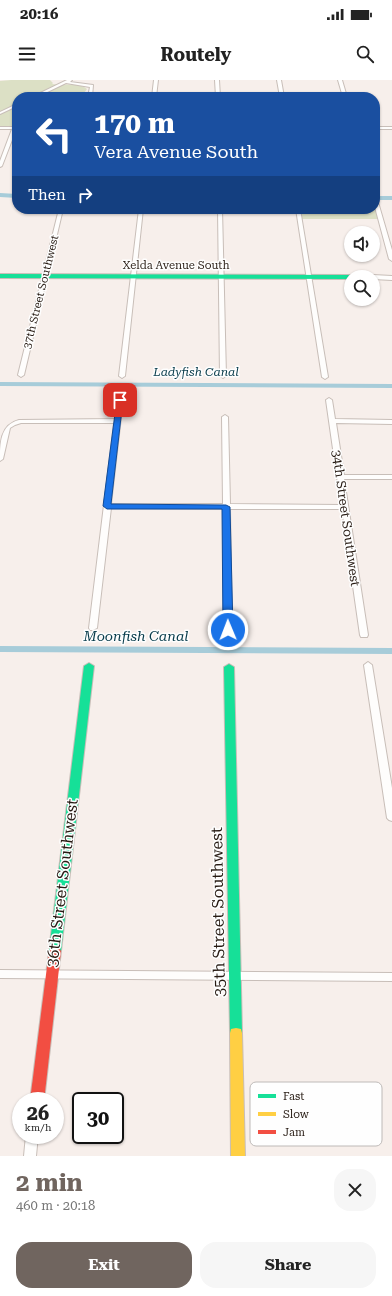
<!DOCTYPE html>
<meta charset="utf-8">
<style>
:root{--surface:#fff;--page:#f6f6f6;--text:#222;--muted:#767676;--accent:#70655f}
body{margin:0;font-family:"Roboto Serif",serif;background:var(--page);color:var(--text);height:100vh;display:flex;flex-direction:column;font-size:15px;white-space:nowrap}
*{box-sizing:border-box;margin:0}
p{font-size:13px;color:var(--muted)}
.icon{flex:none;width:22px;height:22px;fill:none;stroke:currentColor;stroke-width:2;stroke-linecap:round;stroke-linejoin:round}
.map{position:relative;height:1076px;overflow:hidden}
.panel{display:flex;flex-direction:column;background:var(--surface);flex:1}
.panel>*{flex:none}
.top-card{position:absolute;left:12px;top:12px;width:368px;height:122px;border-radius:16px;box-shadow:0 1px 3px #0004;background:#1a4fa0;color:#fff;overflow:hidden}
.fabs{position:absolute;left:344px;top:146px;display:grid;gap:8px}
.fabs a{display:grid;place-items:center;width:36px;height:36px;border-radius:50%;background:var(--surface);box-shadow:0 1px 3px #0004;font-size:20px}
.speed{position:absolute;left:12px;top:1012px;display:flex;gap:8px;font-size:20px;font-weight:700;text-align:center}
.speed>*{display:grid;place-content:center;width:52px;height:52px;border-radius:50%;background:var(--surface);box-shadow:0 1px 3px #0004;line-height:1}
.speed small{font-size:10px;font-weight:400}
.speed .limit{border:2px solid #111;border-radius:6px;background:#fff;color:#111}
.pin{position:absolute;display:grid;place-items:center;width:34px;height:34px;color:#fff;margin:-17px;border-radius:8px;box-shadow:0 2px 6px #0006}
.me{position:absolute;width:44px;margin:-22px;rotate:359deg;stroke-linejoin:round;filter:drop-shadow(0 0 3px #0008)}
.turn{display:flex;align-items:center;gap:14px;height:84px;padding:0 16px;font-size:18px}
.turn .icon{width:52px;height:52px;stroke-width:2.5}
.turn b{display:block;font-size:28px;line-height:34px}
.then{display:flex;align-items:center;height:38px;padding:0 16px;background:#0003;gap:8px;font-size:15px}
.round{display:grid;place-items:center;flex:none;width:42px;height:42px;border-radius:16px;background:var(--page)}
.summary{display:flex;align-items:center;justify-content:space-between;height:68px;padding:0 16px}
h1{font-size:24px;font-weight:700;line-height:30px;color:var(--accent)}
.primary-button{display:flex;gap:8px;margin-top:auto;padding:8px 16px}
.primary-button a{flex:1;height:46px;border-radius:16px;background:var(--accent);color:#fff;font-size:16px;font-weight:700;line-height:46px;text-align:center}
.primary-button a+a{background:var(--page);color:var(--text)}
.status{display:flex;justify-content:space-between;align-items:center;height:28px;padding:0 20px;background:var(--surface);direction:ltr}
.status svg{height:11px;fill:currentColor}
header{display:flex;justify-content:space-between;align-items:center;height:52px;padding:0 16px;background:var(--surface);font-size:18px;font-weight:700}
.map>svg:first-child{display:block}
.green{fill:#dce0c5}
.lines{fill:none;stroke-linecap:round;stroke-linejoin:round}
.canal{fill:#a7ccd9;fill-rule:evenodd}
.street-casing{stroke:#c8beb8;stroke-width:2}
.fast-casing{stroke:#c8beb8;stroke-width:2}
.slow-casing{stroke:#c8beb8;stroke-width:2}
.jam-casing{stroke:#c8beb8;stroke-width:2}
.street{fill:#fefdfc;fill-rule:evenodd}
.fast{fill:#16e098;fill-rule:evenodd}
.slow{fill:#ffcf43;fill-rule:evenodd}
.jam{fill:#f24e42;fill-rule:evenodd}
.route{fill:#1a73e8;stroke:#114b97}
.labels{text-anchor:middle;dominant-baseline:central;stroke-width:3;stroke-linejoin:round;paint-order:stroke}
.far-street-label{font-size:11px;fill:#271b13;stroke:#fefefe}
.far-water-label{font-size:12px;font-style:italic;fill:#073b4a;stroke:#fefefe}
.street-label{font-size:13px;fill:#271b13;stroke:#fefefe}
.water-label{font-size:14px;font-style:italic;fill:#073b4a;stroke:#fefefe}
.near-street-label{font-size:16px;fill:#271b13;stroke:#fefefe}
.key{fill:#fefefe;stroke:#bebab8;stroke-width:1}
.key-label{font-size:11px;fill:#271b13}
</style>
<div class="status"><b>20:16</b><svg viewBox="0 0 49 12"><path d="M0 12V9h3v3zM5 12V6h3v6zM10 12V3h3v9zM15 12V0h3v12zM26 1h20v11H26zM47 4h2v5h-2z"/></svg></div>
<header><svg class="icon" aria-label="menu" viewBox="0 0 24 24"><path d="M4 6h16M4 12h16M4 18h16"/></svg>Routely<svg class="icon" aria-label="search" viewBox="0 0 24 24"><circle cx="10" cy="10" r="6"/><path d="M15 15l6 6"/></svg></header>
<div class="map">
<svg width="392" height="1076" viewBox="0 0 392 1076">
<rect width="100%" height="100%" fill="#f7efeb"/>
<path class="green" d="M11,0H50L53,3L52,4C63,6 78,2 87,9L84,13L85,17H17V46L0,47V1Z
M375,127L378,131L377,139H299L298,136L303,130L312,129H375Z"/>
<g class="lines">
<path class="canal" d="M0,113L17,114V118L0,117Z
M375,116H392V120H375Z
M0,302L392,304V308L0,306Z
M0,566L392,568V574L0,572Z"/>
<g class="street-casing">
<path id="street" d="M67,0H72L70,2L93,5L92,17H88L90,7L66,3L37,17H32Z
M154,0H158L156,17H152Z
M215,0H219L220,17H216Z
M277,0H281L284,17H280Z
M338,0H342L347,17H343Z
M17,24V26L0,34V32Z
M0,47H17L2,86L0,87V81L12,49H0Z
M375,47H392V49H375Z
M375,121L378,122L392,170V181L389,179L375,127Z
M59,129H63L24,295L21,297L18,295Z
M139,129H143L125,296L122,298L119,296Z
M218,129H222L226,296L223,298L220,296Z
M296,129H300L328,297L325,299L322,297Z
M373,195L392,196V200L373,199V197H370Z
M120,318L123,320L111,424H223L222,337L225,335L228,337L230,424L341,425L326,320L329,318L332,320L335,339L392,340V344L336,343L344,395H392V399H344L368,555L367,557H361L360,555L342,429H230L232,550L228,552L224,550L223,429L111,428L97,548L93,550H90L89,548L114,343H21L15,345L10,348L3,379L0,381C0,363 0,345 19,340L115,339L117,320Z
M368,582L372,585L392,708V741L389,740L387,738L364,585Z
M0,890L392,893V901L0,898Z
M26,1055H38L36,1076H24Z"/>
</g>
<g class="fast-casing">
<path id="fast" d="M0,194L351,195L354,197H351V199L0,198Z
M89,583L94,586L61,871L59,874L55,876L51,874L49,871L84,586Z
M229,584L234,587L242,953L241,957L236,958L231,957L230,953L224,587Z"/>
</g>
<g class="slow-casing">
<path id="slow" d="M236,948L241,949L242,953L245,1076H231L230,953L231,949Z"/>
</g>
<g class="jam-casing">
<path id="jam" d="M55,866L59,868L61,871L44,1021H30L49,871L51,868Z"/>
</g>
<use href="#street" class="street"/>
<use href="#fast" class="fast"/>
<use href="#slow" class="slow"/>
<use href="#jam" class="jam"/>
</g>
<path class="route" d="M117,318H120L123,320L111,424L226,425L230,427L233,550L231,552H225L223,550L222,429H107L103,426Z"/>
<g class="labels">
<g class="far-street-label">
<text x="176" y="185">Xelda Avenue South</text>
<text transform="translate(41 212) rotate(-76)">37th Street Southwest</text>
</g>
<g class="far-water-label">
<text x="196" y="292">Ladyfish Canal</text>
</g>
<g class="street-label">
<text transform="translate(346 438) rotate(82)">34th Street Southwest</text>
</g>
<g class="water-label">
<text x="136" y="556">Moonfish Canal</text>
</g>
<g class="near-street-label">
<text transform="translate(62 803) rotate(-83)">36th Street Southwest</text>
<text transform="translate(218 832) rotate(-91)">35th Street Southwest</text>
</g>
</g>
<rect x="250" y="1002" width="132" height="64" rx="6" class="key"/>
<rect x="258" y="1014" width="18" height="4" fill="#16e098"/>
<rect x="258" y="1032" width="18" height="4" fill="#ffcf43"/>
<rect x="258" y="1050" width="18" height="4" fill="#f24e42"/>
<g class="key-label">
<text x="283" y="1020">Fast</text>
<text x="283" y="1038">Slow</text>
<text x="283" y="1056">Jam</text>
</g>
</svg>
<div class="fabs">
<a><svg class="icon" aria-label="sound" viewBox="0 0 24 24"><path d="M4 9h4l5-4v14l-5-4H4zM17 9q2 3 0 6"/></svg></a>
<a><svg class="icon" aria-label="search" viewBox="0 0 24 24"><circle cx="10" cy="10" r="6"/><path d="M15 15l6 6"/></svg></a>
</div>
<div class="speed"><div>26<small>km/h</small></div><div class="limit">30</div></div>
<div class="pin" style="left:120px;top:320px;background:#d93025"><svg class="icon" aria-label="arrive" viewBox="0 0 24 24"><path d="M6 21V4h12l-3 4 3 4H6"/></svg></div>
<svg class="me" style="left:228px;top:550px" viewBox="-20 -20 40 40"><circle r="17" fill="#1a73e8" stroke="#fff" stroke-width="3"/><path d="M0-11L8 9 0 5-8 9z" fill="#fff"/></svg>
<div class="top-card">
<div class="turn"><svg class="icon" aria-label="left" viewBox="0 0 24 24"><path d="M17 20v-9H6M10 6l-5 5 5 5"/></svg><div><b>170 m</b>Vera Avenue South</div></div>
<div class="then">Then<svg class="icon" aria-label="right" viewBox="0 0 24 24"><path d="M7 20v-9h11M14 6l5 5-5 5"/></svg></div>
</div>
</div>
<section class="panel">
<div class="summary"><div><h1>2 min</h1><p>460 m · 20:18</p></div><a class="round"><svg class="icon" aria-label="close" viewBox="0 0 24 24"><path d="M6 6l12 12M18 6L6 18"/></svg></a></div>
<div class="primary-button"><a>Exit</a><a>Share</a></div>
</section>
